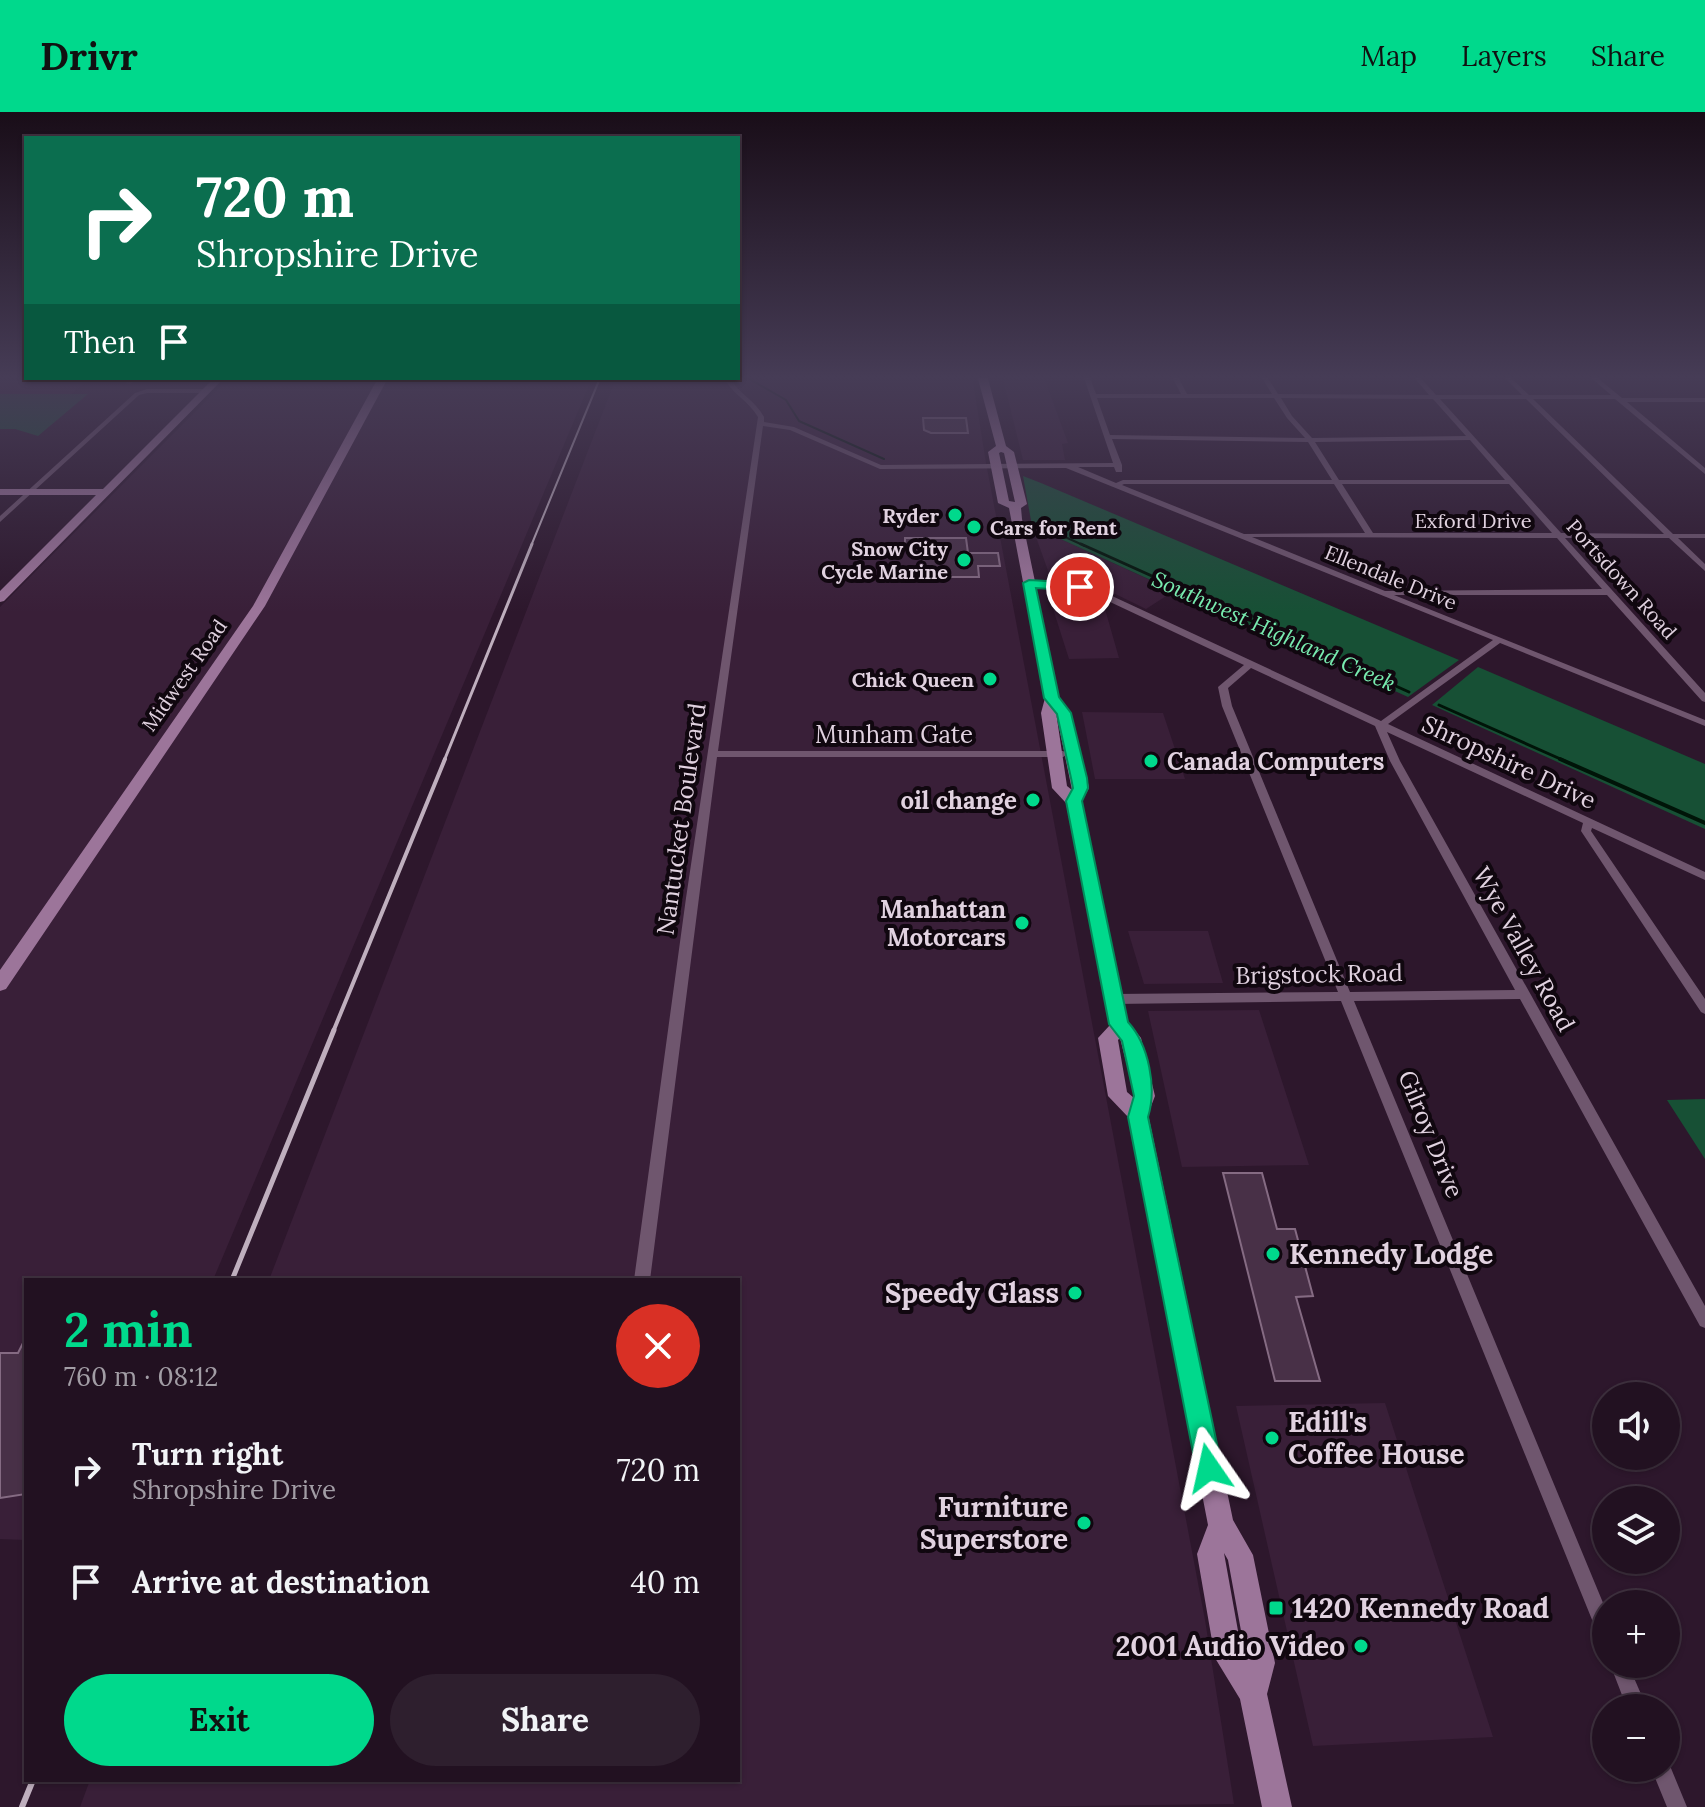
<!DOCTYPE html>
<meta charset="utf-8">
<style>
:root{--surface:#221121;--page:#2e1f2e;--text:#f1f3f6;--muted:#a29da5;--line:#3f313f;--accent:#00d98c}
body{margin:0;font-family:Lora,serif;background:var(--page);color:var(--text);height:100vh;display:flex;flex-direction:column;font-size:30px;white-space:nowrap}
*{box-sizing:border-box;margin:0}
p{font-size:26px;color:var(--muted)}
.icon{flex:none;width:44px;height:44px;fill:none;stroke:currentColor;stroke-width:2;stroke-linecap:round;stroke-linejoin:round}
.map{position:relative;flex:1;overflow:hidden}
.drawer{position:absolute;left:24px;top:1166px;width:716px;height:504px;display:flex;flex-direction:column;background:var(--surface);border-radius:0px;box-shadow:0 2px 6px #0004,0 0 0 2px var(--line)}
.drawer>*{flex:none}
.guide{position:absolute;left:24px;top:24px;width:716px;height:244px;border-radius:0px;box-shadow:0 2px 6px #0004,0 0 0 2px var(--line);background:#0b6e4f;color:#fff;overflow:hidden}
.controls{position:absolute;left:1592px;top:1270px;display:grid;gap:16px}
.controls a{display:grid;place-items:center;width:88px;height:88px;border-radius:50%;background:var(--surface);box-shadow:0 2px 6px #0004,0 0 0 2px var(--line);font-size:40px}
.pin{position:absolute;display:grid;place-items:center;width:68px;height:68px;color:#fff;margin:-34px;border:4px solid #fff;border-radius:50%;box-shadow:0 2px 8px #0007}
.me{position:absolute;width:88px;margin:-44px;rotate:349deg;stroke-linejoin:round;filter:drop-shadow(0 0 6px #0008)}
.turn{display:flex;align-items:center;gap:28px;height:168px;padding:0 40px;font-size:36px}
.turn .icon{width:104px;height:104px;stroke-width:2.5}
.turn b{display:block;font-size:56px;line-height:68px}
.then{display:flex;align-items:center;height:76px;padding:0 40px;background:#0003;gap:16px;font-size:30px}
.round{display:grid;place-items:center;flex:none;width:84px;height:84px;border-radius:42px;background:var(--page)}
.headline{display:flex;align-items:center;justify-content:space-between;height:136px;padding:0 40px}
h1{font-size:48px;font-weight:800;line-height:60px;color:var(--accent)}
.action{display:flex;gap:16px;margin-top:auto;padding:16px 40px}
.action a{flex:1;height:92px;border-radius:48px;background:var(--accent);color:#111;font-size:32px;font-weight:800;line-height:92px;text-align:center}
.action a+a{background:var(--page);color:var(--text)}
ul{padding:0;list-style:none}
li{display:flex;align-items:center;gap:24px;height:112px;padding:0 40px}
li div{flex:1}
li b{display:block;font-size:30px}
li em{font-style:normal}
header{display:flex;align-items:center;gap:48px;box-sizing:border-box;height:112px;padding:0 40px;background:var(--accent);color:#111}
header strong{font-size:38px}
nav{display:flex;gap:44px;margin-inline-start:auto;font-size:28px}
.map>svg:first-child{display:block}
.built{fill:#391f38}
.green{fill:#175035}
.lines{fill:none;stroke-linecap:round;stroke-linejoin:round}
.stream-far2{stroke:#001408;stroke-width:2}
.stream-far1{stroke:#001408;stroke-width:3}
.stream{stroke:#001408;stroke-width:4}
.building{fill:#483047;stroke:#856b83;stroke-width:2}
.street{fill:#6f566e;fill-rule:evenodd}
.secondary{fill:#9c759a;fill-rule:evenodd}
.rail-far4{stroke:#bfafbe;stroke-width:2}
.rail-far3{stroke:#bfafbe;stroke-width:3}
.rail-far2{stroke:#bfafbe;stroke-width:4}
.rail-far1{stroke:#bfafbe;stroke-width:5}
.rail{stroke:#bfafbe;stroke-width:6}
.route{fill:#00d98c;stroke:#008d5b;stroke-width:2}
.poi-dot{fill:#00d98c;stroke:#10070f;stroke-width:3}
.labels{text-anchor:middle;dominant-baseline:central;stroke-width:8;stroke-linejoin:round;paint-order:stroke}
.far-poi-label{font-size:20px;font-weight:bold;fill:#e1d2e0;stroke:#10070f;text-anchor:end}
.far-street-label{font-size:20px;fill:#e1d2e0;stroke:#10070f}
.far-water-label{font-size:22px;font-style:italic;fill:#78ebaf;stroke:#10070f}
.street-label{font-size:24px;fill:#e1d2e0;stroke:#10070f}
.poi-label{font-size:24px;font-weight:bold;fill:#e1d2e0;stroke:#10070f;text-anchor:end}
.near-poi-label{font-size:28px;font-weight:bold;fill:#e1d2e0;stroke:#10070f;text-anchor:start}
</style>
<header>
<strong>Drivr</strong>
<nav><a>Map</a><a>Layers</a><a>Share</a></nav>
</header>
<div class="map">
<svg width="1705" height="1695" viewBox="0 0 1705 1695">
<rect width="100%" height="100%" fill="#2d172c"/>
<path class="built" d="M0,263H26V266H91L71,282H0Z
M738,263H972L986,351L1205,1508L1234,1692L1002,1695H80L90,1668H738V1168H269L616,266H738Z
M1002,263H1043L1068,331L1062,332L1065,348H1023Z
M229,266H592L213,1168H26V1428L0,1427V495Z
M1032,414L1174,479L1146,497L1101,475L1051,467Z
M1047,478L1083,482L1103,490L1119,546L1069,547Z
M1082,600L1163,601L1185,667H1095Z
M1128,819H1208L1223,871L1144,872Z
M1259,898L1309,1053L1182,1055L1148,899Z
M1385,1291L1493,1625L1313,1634L1236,1294Z"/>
<path class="green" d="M0,282H88L38,324L15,317H0Z
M1023,364L1041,371L1459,548L1408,585L1032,414Z
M1478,555L1705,652V717L1432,593Z
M1705,987V1047L1667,988Z"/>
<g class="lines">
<path class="stream-far2" d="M746,265L786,288L799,309L884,347
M1052,419L1085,434"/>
<path class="stream-far1" d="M1081,432L1409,580
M1439,593L1565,649"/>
<path class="stream" d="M1560,647L1705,711"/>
</g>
<path class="building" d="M923,306H966L968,321H931L924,318Z
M905,426H966L968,441H998L1000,454H978L979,465H924L923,442L920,438H905Z
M1223,1061H1262L1277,1117H1295L1313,1184L1296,1185L1320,1269H1275Z
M26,1225V1382L0,1386V1241H18Z"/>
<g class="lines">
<path class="street" d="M1083,263H1089L1096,282H1181L1171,263H1177L1187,282H1272L1260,263H1266L1278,282L1429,283L1412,263H1418L1436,283H1522L1502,263H1508L1529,283H1611L1588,263H1594L1622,286H1705V290H1627L1705,356V362L1615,287H1533L1673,422H1705V426H1678L1705,452V459L1669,426H1565L1705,581V590L1702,589L1607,483H1394L1705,608V614L1500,531L1388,612L1705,760V768L1592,716L1591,719L1705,887V902L1701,900L1581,719L1583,711L1387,620L1400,649L1705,1194V1216L1700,1214L1520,887L1354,889L1606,1498V1529L1599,1527L1597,1520L1341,889L1114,892L1110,890L1108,887L1110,884L1114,882L1338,880L1222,594L1218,575L1244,553L1091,481L1071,477L1029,474L1025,471L1029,468L1071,471L1097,477L1381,609L1493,528L1066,356L880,357L790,318L763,314L718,639H1063L1068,642L1063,645H717L650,1168H634L686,786L758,305C749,289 732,282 724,266H730C739,282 756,289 764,305V310L794,315L881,353L1113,351ZM1097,286H1274L1287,306L1305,326L1110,323ZM1281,286L1433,287L1466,324L1312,326L1292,304ZM1440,287H1526L1664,422L1561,421ZM1112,327L1308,330L1332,368H1123L1116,371L1078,355H1114L1116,360H1122V353ZM1470,328L1505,368H1339L1315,330ZM1124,372H1334L1365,421L1244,422L1122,373ZM1342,372H1509L1552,421H1373ZM1252,425L1557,426L1602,477L1385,479ZM1251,556L1375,614L1390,649L1515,878L1350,880L1232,594L1228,576Z
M135,266H143L130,272L125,271Z
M147,277H206L209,279L206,281H147L139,283L0,410V404L135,281Z
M1610,1552H1628L1647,1596H1627Z
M1666,1648L1668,1649L1687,1695H1667L1651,1656H1666Z"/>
<path class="secondary" d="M977,263H987L1006,334L1014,340L1027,392L1021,396L1022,407L1059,585L1071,601L1087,666L1089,676L1082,689L1128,910L1141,926L1155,984L1148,1002L1233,1408L1253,1443L1275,1551L1267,1582L1292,1695H1262L1240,1587L1215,1546L1197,1442L1208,1413L1129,1006L1108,984L1098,926L1110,913L1066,691L1052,676L1041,601L1045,586L1009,396L998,391L988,340L996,334ZM1001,340L1004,341L1015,390L1009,389L999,341ZM1056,600L1072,678L1067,674ZM1120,926L1135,984L1134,986L1127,980L1118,928ZM1224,1441L1228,1448L1246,1546L1242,1541Z
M214,266H224L4,489L0,490V479L96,383H0V377H103Z
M378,266H388L265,494L6,877L0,879V858L253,494Z"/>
<path class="rail-far4" d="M531,434L600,266"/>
<path class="rail-far3" d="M444,649L532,432"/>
<path class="rail-far2" d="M333,920L445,647"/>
<path class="rail-far1" d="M232,1168L334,918"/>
<path class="rail" d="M22,1695L33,1668"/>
</g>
<linearGradient id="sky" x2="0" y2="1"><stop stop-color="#190d18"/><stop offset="0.53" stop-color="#463c56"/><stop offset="1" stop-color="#463c56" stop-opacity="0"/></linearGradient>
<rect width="1705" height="500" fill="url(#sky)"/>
<path class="route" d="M1029,468L1080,471L1086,475L1080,479L1036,476L1059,585L1071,601L1087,666L1088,676L1082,689L1128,910C1149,933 1157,976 1148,1005L1222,1356L1218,1365L1209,1369L1200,1365L1196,1356L1128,1005L1134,984L1122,929L1109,912L1066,689L1073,676L1071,666L1057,602L1044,586L1023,471Z"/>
<g class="poi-dot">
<circle cx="955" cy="403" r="8"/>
<circle cx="974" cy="415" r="8"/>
<circle cx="964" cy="448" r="8"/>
<circle cx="990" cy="567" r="8"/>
<circle cx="1151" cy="649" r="8"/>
<circle cx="1033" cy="688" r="8"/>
<circle cx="1022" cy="811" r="8"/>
<circle cx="1273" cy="1142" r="8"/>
<circle cx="1075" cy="1181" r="8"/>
<circle cx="1272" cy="1326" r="8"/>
<circle cx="1084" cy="1411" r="8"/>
<rect x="1268" y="1488" width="16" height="16" rx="4"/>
<circle cx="1361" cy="1534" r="8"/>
</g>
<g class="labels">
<g class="far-poi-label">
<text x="939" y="403">Ryder</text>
<text x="990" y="415" text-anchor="start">Cars for Rent</text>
<text x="948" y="436">Snow City<tspan x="948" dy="23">Cycle Marine</tspan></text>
<text x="974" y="567">Chick Queen</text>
</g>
<g class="far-street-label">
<text x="1473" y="408">Exford Drive</text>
<text transform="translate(1391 465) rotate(22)">Ellendale Drive</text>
<text transform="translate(1622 467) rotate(48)">Portsdown Road</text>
<text transform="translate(184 563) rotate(-55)">Midwest Road</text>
</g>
<g class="far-water-label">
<text transform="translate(1274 519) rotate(24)">Southwest Highland Creek</text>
</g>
<g class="street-label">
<text x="894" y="622">Munham Gate</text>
<text transform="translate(1509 650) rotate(25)">Shropshire Drive</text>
<text transform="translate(681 707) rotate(-82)">Nantucket Boulevard</text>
<text transform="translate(1524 837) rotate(61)">Wye Valley Road</text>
<text transform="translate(1319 862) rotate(-1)">Brigstock Road</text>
<text transform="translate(1431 1022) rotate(68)">Gilroy Drive</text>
</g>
<g class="poi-label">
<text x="1167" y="649" text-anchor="start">Canada Computers</text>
<text x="1017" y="688">oil change</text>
<text x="1006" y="797">Manhattan<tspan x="1006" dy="28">Motorcars</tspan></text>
</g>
<g class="near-poi-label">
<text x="1289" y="1142">Kennedy Lodge</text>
<text x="1059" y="1181" text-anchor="end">Speedy Glass</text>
<text x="1288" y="1310">Edill's<tspan x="1288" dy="32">Coffee House</tspan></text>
<text x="1068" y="1395" text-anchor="end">Furniture<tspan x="1068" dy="32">Superstore</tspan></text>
<text x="1292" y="1496">1420 Kennedy Road</text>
<text x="1345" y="1534" text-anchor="end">2001 Audio Video</text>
</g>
</g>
</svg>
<div class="controls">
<a><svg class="icon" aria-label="sound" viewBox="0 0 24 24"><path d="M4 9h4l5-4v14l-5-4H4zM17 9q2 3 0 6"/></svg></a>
<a><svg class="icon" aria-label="layers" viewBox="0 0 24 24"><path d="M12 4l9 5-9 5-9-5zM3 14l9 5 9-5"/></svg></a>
<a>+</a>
<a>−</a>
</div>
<div class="pin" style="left:1080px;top:475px;background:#d93025"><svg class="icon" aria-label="arrive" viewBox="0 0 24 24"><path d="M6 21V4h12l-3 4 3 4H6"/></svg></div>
<svg class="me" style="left:1209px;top:1356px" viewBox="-20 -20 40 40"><path d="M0-17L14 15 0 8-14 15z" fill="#00d98c" stroke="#fff" stroke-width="4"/></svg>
<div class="guide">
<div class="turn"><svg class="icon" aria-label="right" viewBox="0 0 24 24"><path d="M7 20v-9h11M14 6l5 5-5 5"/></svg><div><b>720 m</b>Shropshire Drive</div></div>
<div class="then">Then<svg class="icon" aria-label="arrive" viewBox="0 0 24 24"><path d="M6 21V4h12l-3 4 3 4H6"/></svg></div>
</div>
<section class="drawer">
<div class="headline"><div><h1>2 min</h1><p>760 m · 08:12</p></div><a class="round" style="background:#d93025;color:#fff"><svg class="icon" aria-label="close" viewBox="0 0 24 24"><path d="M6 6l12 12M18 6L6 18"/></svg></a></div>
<ul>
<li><svg class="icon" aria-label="right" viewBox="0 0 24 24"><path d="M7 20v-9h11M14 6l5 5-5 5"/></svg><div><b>Turn right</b><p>Shropshire Drive</p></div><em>720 m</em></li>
<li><svg class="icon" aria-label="arrive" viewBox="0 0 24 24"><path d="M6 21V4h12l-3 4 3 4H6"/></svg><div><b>Arrive at destination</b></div><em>40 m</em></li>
</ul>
<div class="action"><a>Exit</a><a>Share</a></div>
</section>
</div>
